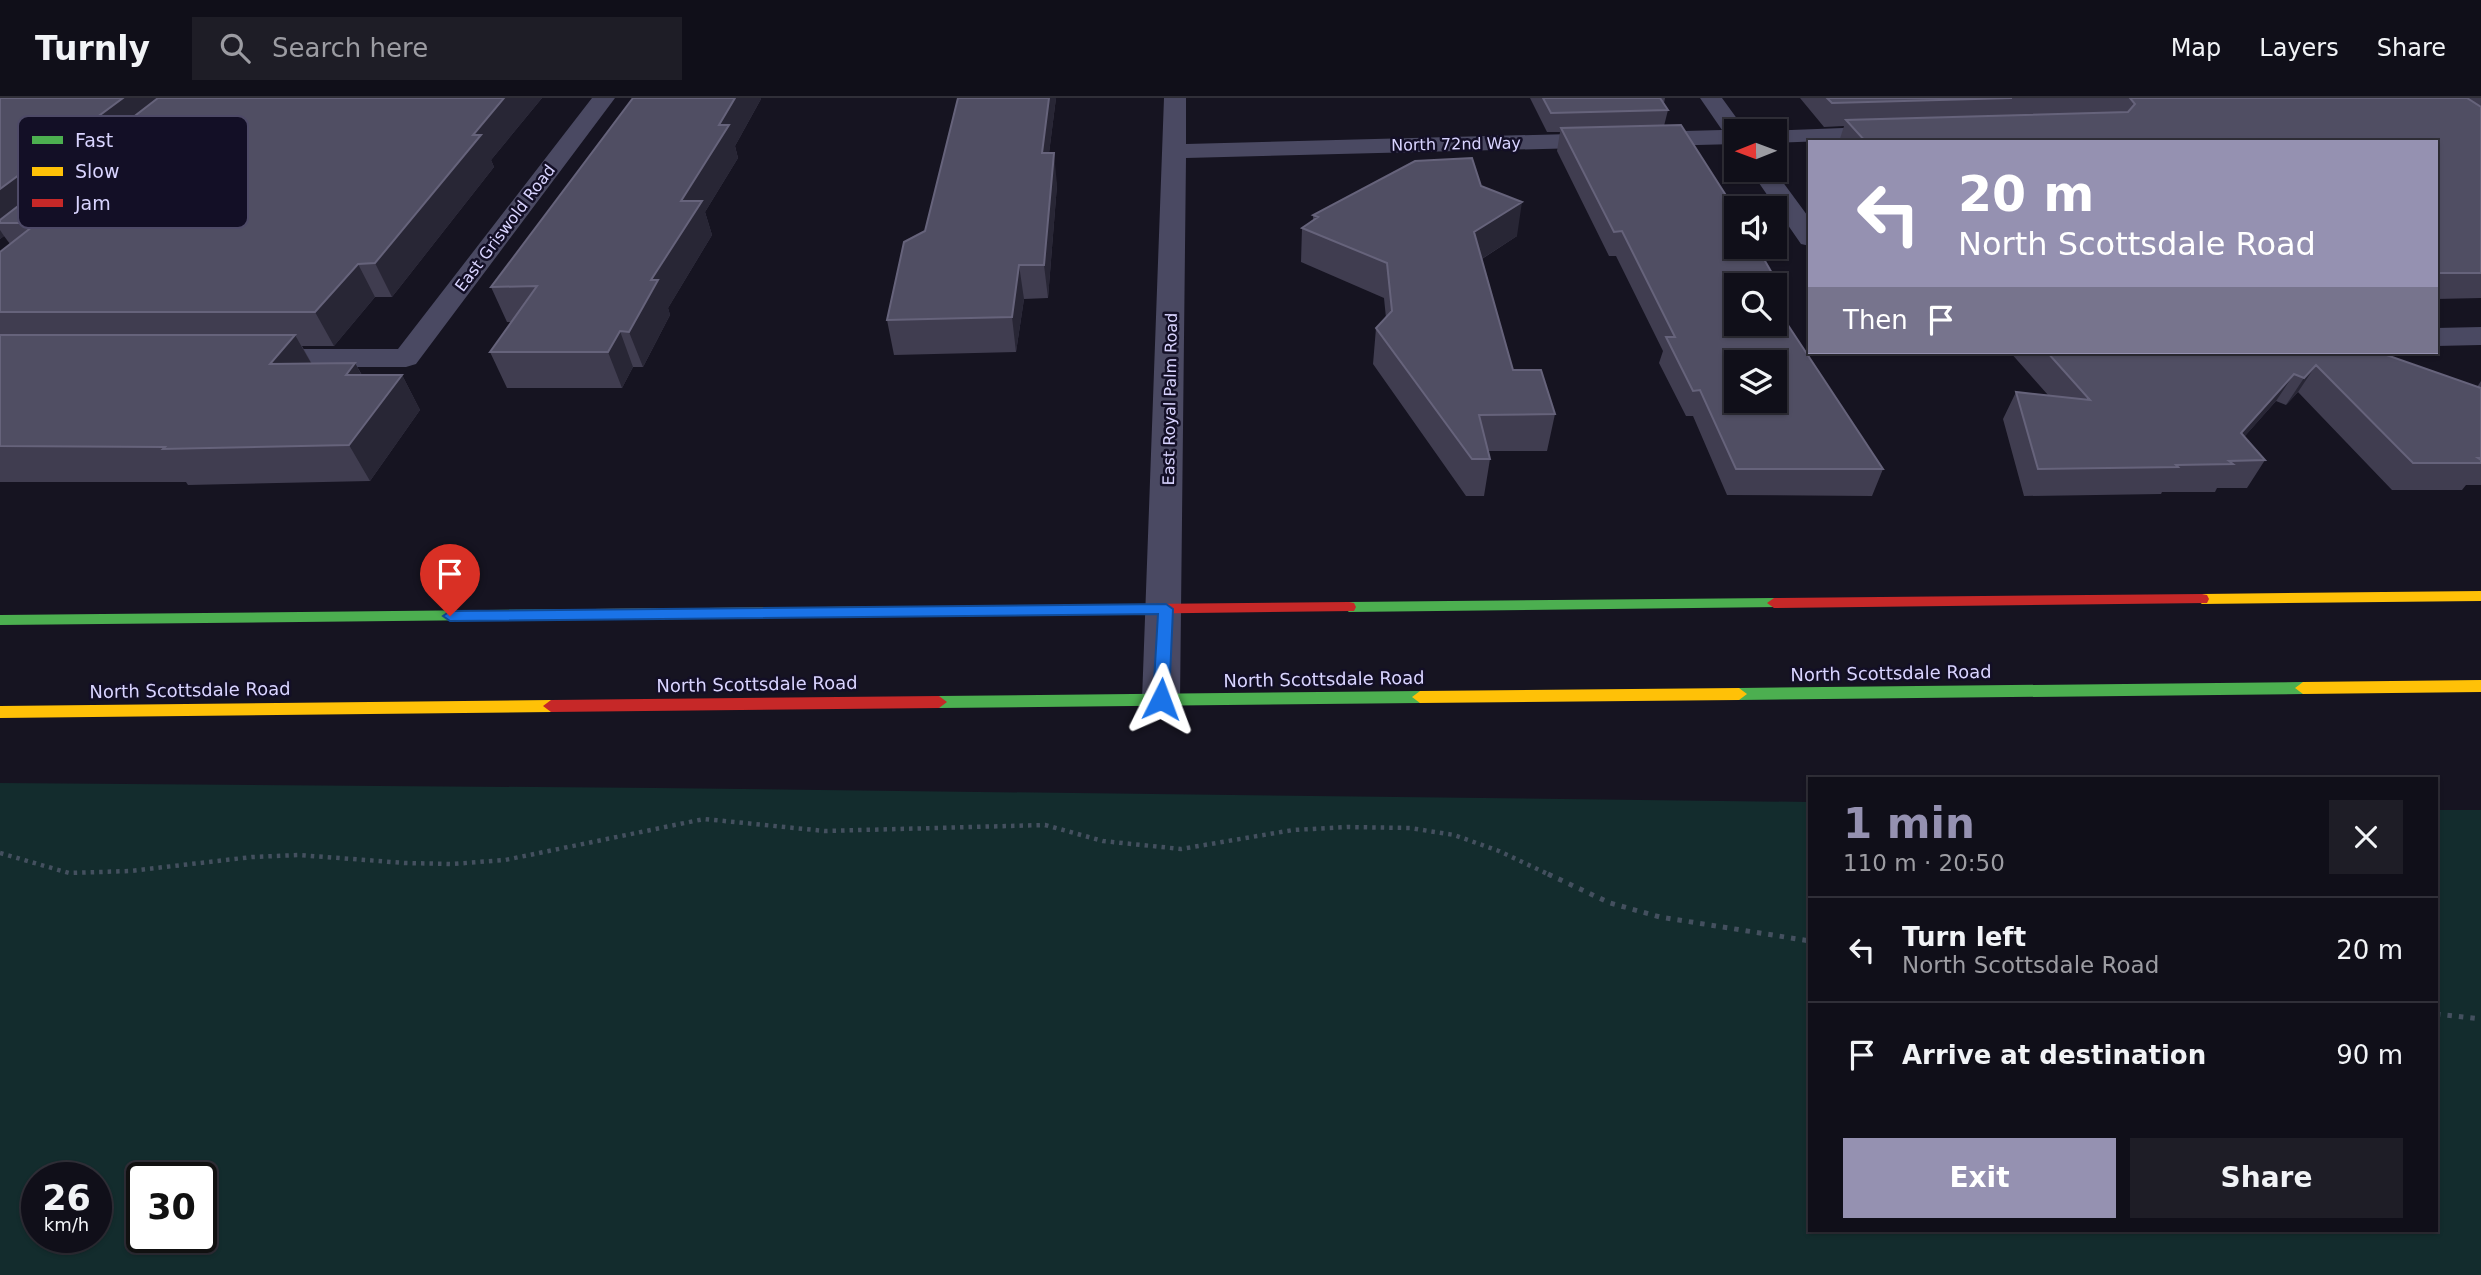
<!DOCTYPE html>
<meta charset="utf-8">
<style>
:root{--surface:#100f19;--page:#1e1d26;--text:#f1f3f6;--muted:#9c9ca2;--line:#302f38;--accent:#9591b1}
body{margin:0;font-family:"DejaVu Sans",sans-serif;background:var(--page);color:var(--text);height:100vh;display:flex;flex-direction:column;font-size:26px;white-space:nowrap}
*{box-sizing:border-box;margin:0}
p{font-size:23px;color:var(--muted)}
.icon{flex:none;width:38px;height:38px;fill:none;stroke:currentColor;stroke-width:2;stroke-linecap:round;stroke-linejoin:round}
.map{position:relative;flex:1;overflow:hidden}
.drawer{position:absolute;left:1808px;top:679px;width:630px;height:455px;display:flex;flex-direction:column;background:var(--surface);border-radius:0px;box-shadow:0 2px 5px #0004,0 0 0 2px var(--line)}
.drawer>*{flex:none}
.top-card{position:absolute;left:1808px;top:42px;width:630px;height:214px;border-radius:0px;box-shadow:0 2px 5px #0004,0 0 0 2px var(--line);background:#9591b1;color:#fff;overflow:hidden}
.needle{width:46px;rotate:269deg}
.buttons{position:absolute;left:1724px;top:21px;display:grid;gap:14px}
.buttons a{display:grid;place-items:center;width:63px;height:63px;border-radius:0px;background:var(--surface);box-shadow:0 2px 5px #0004,0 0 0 2px var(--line);font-size:35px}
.speed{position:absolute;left:21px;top:1064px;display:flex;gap:14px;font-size:35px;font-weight:700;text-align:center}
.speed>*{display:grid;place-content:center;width:91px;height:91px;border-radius:50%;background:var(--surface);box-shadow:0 2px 5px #0004,0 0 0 2px var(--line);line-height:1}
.speed small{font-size:18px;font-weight:400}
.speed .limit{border:4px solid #111;border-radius:10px;background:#fff;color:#111}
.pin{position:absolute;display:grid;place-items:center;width:60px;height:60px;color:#fff;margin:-72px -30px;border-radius:50% 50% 50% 0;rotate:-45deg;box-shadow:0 0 7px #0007}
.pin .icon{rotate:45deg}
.me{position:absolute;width:77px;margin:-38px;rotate:3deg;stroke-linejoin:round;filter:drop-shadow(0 0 5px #0008)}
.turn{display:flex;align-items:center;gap:24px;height:147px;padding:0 35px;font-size:32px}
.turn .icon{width:91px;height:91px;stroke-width:2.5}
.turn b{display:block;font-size:49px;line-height:60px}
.then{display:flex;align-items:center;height:66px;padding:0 35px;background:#0003;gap:14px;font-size:26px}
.round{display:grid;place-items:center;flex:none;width:74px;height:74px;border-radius:0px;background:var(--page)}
.headline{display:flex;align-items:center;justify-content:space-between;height:119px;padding:0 35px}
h1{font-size:42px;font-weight:700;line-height:52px;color:var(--accent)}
.cta{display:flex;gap:14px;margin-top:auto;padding:14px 35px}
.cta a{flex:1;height:80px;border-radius:0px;background:var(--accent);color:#fff;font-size:28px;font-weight:700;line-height:80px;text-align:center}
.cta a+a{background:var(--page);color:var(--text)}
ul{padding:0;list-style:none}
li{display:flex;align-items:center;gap:21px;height:105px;padding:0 35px;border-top:2px solid var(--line)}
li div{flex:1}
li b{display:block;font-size:26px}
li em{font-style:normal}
header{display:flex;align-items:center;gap:42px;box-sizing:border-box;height:98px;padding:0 35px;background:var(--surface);border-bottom:2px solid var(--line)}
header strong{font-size:33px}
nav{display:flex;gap:38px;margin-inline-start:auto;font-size:24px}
.search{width:490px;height:63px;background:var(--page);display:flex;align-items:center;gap:18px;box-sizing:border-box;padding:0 24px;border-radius:0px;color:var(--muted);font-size:26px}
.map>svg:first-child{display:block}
.green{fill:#132c2d;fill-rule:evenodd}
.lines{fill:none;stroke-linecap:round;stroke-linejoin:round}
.path-far1{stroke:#44505f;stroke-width:4.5;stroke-dasharray:3.5 5;stroke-linecap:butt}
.path{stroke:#44505f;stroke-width:5;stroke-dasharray:4.5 7;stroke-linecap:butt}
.street{fill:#4a4962;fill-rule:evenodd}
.fast{fill:#4caf50;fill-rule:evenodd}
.slow{fill:#ffc107;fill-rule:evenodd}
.jam{fill:#c62828;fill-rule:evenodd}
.wall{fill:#403d50;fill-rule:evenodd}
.shaded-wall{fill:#282635}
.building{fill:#504e63;stroke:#66637b;stroke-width:2;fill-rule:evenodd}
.route{fill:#1a73e8;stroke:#114b97;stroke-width:2}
.labels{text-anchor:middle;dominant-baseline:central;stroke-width:5;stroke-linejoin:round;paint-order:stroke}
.far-street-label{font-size:16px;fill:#d9d4ff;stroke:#130f26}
.street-label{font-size:18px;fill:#d9d4ff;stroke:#130f26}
.key{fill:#130f26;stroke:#4e4a67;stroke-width:2}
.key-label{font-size:19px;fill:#d9d4ff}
</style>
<header>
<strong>Turnly</strong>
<div class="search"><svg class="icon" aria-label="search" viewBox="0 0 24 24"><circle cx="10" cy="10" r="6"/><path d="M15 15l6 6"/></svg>Search here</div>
<nav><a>Map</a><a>Layers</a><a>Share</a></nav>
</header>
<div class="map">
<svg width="2481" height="1177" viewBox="0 0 2481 1177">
<rect width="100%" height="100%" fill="#161421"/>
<path class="green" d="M0,685L657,690L1809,704L1810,1132H2436V712H2481V1177H0ZM37,1080H96V1139H37ZM142,1080H201V1139H142Z"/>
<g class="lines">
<path class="path-far1" d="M0,755L69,775L130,773L252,759L299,757L405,765L452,766L505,762L704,721L825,733L1045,727L1103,743L1181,751L1293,732L1347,729L1410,730L1454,737L1499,753L1552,778"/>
<path class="path" d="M1548,776L1610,805L1660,819L1810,843
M2436,916L2481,921"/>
<path class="street" d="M592,0H615L416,266L406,269H258L248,266L243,260L248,254L258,251H398Z
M1164,0H1186V46L1722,32L1700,0H1722L1746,33H1736V46L1186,60L1180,602L1175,612L1161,616L1147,612L1142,602Z
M1895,28L1903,30L1907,35L1903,40L1774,45V33H1766Z
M1750,72H1774L1810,121V148L1801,146Z
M2481,229V247L2436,248V230Z"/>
<path class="fast" d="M1774,500L1779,501L1781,505L1779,509L1349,514L1342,509L1349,504Z
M593,511L600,516L593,521L0,527V517Z
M2303,584L2311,590L2303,596L1739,602L1731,596L1739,590Z
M1420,593L1428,599L1420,605L939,610L931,604L939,598Z"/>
<path class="slow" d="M2481,493V503L2202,506L2195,501L2202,496Z
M951,508L958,513L951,518L593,521L586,516L593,511Z
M2481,582V594L2303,596L2295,590L2303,584Z
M1739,590L1747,596L1739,602L1420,605L1412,599L1420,593Z
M551,602L559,608L551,614L0,620V608Z"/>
<path class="jam" d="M2202,496L2207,497L2209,501L2207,505L1774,510L1767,505L1774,500Z
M1349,504L1354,505L1356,509L1354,513L951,518L944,513L951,508Z
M939,598L947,604L939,610L551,614L543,608L551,602Z"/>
</g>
<path class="wall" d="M0,0H542L491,62L494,69L392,199H375L334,248H302L312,266L355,265L362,277H402L420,312L370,383L188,387L186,384H0V154L10,146L4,138L0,141Z
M632,0H760L761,1L735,48L738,60L705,114L712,137L668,210L670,217L643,269H633L622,290H507L490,254L511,224H507L491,189L632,1Z
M1056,0L1049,55L1057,87L1048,200L1024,201L1016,254L894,257L887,222L925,133Z
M1530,0H1665L1664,5L1668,12L1664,28L1780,189L1775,207L1883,371L1872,398L1727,397L1693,318H1686L1659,265L1663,253L1616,158H1609L1557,53L1560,34H1547ZM1736,187H1774V226Z
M1800,0H2481V200L2436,201V44H1839L1844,28L1824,29Z
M1481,88L1517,138L1482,161L1513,272L1555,316L1547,353H1488L1490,361L1484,398H1466L1373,266L1376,230L1386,220L1384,200L1301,164L1302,130L1313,122V117Z
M2010,254H2378L2477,289L2481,283V387H2466L2462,392H2392L2298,294L2286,307L2276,303L2244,339L2265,362L2247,390H2217L2215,394H2162L2161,396L2024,398L2003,321L2016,294L2048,297Z"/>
<path class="shaded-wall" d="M123,0H181L0,125V91Z
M504,0H542L491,62L494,69L392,199L375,165L483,25Z
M735,0H760L761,1L735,48L738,60L705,114L712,137L668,210L670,217L643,269L629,234L651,182L681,103L719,27Z
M1049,0H1056L1045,87L1042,55Z
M1054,55L1057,87L1048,200L1044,167Z
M1522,104L1517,138L1469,169L1474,134Z
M0,132L4,138L0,141Z
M358,166L375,199L334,248L315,214Z
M1019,167L1024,201L1016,254L1012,219Z
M620,233L633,269L622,290L608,254Z
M295,237L315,272L270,266Z
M355,265L374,300L346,277Z
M2316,267L2298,294L2286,307L2304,280Z
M2294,276L2276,303L2223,363L2241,335Z
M402,277L420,312L370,383L349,347Z"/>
<path class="building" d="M0,0H123L0,91Z
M158,0H504L473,37H481L375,165L358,166L315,214H0V154L37,125H0V122Z
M633,0H735L719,27H729L681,103H702L651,182H658L629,234L620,233L608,254H490L537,188L491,189Z
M958,0H1049L1042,55H1054L1044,167H1019L1012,219L887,222L904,144L925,133Z
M1543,0H1660L1668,12L1551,15Z
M1827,0H2012L1832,5Z
M2130,0H2467L2481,9V175H2436V44H1866L1846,22L2128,14L2135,6Z
M1681,27L1736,113V149H1757L1780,189L1774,190V187H1736V226H1774V206L1883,371H1736L1700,292L1693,293L1666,239H1675L1622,133L1614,134L1561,30ZM1736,264H1774V303H1736Z
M1472,60L1481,88L1522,104L1474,134L1513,272H1541L1555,316L1479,317L1490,361H1472L1376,230L1392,213L1387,165L1302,130L1318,119L1313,117L1415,63Z
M0,237H295L270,266L355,265L346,277H402L349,347L163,351L165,349L0,348Z
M2047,254H2378L2481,290V360H2478L2481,362V365H2413L2316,267L2304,280L2294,276L2241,335L2265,362L2229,363L2233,366L2176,367L2178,369L2038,371L2016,294L2090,302Z"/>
<path class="route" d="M1166,506L1173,511L1169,601L1161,607L1153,601L1158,516L450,523L443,518L450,513Z"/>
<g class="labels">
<g class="far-street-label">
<text transform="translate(1456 46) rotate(-1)">North 72nd Way</text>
<text transform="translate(505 130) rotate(-53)">East Griswold Road</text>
<text transform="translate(1170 301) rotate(-89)">East Royal Palm Road</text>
</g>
<g class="street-label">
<text transform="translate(1891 575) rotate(-1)">North Scottsdale Road</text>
<text transform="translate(1324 581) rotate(-1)">North Scottsdale Road</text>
<text transform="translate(757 586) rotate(-1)">North Scottsdale Road</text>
<text transform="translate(190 592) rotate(-1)">North Scottsdale Road</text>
</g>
</g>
<rect x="18" y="18" width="230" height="112" rx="10" class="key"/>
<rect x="32" y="38" width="31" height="8" fill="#4caf50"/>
<rect x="32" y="69" width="31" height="9" fill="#ffc107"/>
<rect x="32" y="101" width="31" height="8" fill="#c62828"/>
<g class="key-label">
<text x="75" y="49">Fast</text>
<text x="75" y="80">Slow</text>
<text x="75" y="112">Jam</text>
</g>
</svg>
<div class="buttons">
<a><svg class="needle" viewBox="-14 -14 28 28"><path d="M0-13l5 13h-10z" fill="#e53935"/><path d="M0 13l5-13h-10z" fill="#9c9ca2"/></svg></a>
<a><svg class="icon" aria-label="sound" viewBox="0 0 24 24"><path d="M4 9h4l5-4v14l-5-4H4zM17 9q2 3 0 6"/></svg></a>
<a><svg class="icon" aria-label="search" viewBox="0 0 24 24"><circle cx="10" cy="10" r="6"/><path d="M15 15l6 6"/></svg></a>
<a><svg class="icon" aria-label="layers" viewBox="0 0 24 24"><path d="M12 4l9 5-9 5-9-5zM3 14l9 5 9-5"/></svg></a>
</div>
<div class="speed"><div>26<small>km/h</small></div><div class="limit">30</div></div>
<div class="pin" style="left:450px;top:518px;background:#d93025"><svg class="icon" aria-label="arrive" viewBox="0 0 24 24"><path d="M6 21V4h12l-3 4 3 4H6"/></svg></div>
<svg class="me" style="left:1161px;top:601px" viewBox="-20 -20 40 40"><path d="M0-17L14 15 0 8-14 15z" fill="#1a73e8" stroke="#fff" stroke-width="4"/></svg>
<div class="top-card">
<div class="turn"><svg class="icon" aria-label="left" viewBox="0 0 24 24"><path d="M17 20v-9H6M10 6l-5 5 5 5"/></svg><div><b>20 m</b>North Scottsdale Road</div></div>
<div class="then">Then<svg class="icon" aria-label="arrive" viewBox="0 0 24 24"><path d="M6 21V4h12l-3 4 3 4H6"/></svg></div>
</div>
<section class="drawer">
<div class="headline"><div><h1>1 min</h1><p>110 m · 20:50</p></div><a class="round"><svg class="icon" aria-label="close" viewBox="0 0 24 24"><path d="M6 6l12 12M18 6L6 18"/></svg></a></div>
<ul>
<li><svg class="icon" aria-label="left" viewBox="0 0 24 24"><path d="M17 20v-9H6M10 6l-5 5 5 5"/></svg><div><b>Turn left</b><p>North Scottsdale Road</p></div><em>20 m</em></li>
<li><svg class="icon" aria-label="arrive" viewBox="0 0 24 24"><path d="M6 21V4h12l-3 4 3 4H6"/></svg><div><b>Arrive at destination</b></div><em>90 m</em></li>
</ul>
<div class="cta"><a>Exit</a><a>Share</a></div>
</section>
</div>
